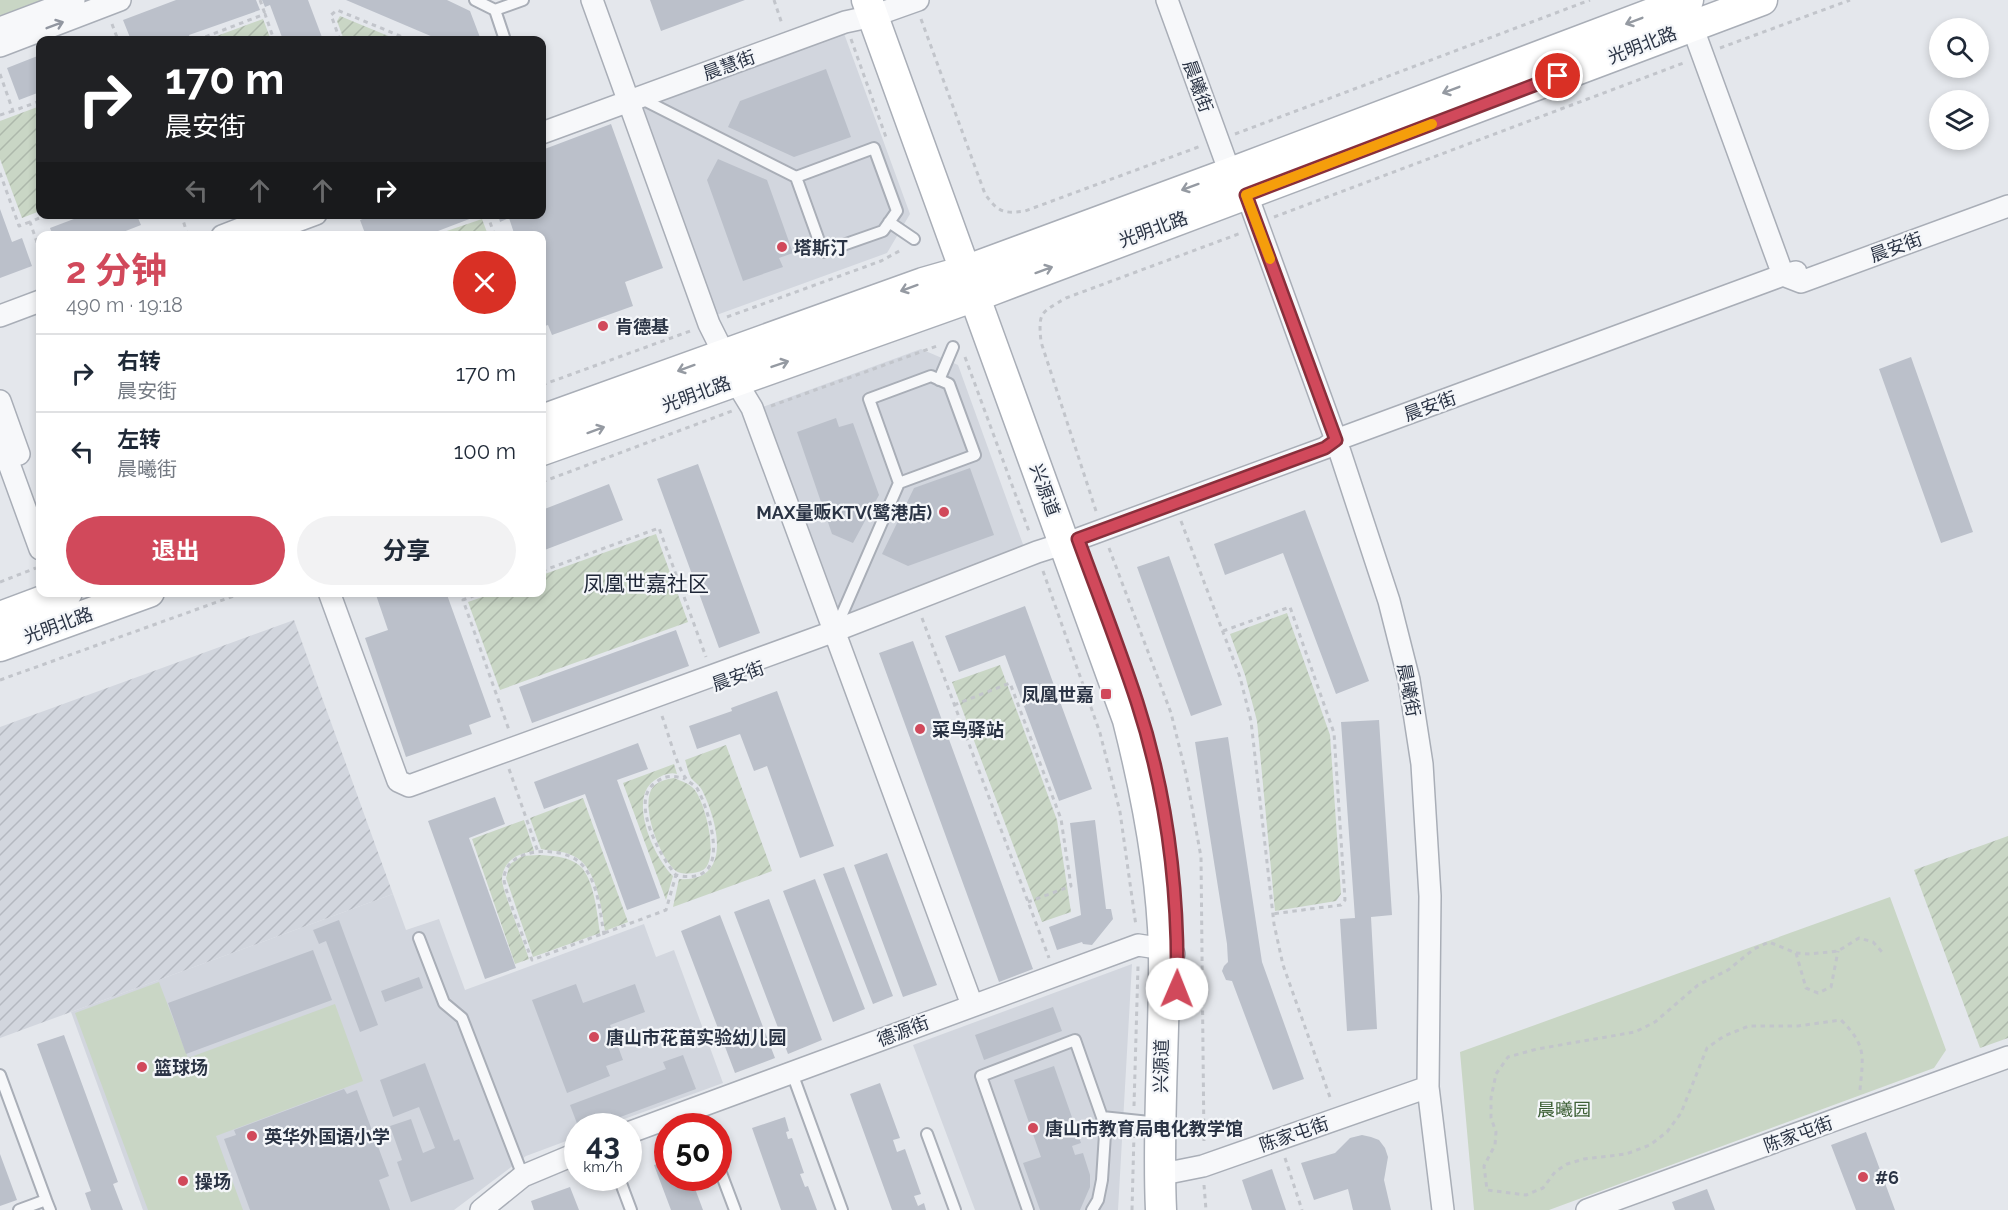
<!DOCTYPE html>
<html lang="zh">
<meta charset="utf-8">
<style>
:root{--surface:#fff;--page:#f2f2f3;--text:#1f2937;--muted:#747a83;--line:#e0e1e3;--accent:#d1495b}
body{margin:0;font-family:Raleway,"Noto Sans SC",sans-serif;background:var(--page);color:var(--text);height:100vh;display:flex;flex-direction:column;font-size:22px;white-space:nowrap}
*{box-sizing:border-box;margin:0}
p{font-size:20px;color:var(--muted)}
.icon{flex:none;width:33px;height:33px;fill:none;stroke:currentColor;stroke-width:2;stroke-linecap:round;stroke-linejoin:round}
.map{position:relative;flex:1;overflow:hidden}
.panel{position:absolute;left:36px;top:231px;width:510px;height:366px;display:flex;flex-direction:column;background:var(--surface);border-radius:12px;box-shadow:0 3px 9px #0003}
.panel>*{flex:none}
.banner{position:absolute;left:36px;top:36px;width:510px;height:183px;border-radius:12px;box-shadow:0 3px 9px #0003;background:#202124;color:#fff;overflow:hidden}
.tools{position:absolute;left:1929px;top:18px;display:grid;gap:12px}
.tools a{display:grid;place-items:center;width:60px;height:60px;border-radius:50%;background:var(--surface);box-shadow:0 3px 9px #0003;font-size:30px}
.speed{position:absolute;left:564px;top:1113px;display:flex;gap:12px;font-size:30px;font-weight:700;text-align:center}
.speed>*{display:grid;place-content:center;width:78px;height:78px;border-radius:50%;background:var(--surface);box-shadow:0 3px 9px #0003;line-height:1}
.speed small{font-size:15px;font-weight:400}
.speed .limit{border:9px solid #d22;background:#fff;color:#111}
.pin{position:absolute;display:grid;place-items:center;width:51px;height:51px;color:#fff;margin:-26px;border:3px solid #fff;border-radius:50%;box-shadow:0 2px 6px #0007}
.me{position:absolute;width:66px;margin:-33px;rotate:1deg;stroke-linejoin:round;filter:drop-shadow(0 0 4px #0008)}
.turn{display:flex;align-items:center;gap:21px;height:126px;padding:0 30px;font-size:27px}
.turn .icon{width:78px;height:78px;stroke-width:2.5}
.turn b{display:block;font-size:42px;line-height:51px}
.lanes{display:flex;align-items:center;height:57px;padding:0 30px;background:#0003;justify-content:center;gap:30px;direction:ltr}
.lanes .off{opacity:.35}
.round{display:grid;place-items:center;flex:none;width:63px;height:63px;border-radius:32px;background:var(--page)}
.headline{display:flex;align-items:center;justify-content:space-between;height:102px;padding:0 30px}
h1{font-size:36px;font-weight:700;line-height:45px;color:var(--accent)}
.action{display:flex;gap:12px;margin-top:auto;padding:12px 30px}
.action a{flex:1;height:69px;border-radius:36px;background:var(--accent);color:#fff;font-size:24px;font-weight:700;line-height:69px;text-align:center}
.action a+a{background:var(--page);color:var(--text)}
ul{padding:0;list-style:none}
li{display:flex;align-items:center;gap:18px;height:78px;padding:0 30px;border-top:2px solid var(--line)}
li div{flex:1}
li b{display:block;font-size:22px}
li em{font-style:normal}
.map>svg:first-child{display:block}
.built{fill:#d2d6de}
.industrial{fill:url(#industrial-furrows)}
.green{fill:#c9d6c5}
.garden{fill:url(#garden-furrows)}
.building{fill:#bbc0ca}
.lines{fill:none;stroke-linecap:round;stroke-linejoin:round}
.service-casing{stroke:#a9aeb7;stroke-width:14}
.minor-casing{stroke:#a9aeb7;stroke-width:24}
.secondary-casing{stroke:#a9aeb7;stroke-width:33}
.path{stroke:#c2c5cb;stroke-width:3;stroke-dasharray:4.5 4.5;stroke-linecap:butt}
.service{stroke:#f7f8fa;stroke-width:10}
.minor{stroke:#f7f8fa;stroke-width:21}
.secondary{stroke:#fff;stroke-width:30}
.oneway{stroke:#959aa2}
.oneway2{stroke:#9196a0}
.route-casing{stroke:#882f3b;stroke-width:15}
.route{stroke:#d1495b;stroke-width:10}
.slow{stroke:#f59e0b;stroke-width:10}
.poi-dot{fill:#d1495b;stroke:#f4f6f9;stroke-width:2}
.labels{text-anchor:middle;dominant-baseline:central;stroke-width:4.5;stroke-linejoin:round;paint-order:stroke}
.street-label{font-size:18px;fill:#2b3445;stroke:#f4f6f9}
.poi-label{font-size:18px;font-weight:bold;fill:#2b3445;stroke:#f4f6f9;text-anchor:start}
.park-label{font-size:18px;fill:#3f6138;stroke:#f4f6f9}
.quarter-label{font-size:21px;fill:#1d2536;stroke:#f4f6f9}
</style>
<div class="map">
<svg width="2008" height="1210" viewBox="0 0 2008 1210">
<defs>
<pattern id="industrial-furrows" width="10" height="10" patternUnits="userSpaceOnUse" patternTransform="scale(1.5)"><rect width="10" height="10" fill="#d2d6de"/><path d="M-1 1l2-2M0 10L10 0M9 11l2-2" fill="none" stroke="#b4b8c0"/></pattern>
<pattern id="garden-furrows" width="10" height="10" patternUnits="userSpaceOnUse" patternTransform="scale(1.5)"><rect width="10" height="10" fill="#c9d6c5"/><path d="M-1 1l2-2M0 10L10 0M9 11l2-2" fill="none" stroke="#adb8ab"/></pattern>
</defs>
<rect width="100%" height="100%" fill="#e4e7ec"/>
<path class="built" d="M838,17L910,214L887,253L711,317L632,92Z
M921,349L958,365L1029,561L830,637L749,412Z
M393,894L406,930L439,919L465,990L644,924L656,957L674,950L723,1083L605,1126H578L577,1137L526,1156L454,1210H143L71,1012Z
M1132,964L1118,1210H975L913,1045Z"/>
<path class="industrial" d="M294,620L393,894L0,1038V727Z"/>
<path class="green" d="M0,0H69L0,26Z
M1890,897L1946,1050L1934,1068L1549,1210H1474L1460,1052Z
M159,982L188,1058L335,1004L363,1081L216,1136L243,1210H148L75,1013Z"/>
<path class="garden" d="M340,16L398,40H344L337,21Z
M263,19L271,40H206Z
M40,106V211L22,218L0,159V121Z
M482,219L488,235H435Z
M656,534L688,622L500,690L468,602L494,593L542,592V575Z
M1287,613L1330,735L1341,894L1336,901L1275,911L1257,721L1245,675L1230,634Z
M1000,665L1057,820L1071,912L1042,922L952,682Z
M726,745L772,871L673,907L679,879C733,883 718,823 703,792C700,785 695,783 691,778C688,773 687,765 685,760Z
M674,764L677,774C670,772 662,775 655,780C627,798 654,858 673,876L666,900L623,783Z
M674,778C681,781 689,783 694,789C705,801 720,860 703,870C696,874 682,875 676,871C660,859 639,804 653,787C658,781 667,779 674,778Z
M583,798L628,922L605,931C602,910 597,870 577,858C567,851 553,851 541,849L530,818Z
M524,820L534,851C519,853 503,860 502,879C501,888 525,945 529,959L515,964L472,839Z
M2008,836V1038L1980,1048L1914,870Z
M539,855C552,856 565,856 576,863C594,873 597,914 600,933L533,957L506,878L510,864L522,856Z"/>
<path class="building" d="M176,0H256L260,10L189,35L191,40H131L123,20Z
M262,0H308L323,40H283L270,5L265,7Z
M346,0H447L470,11L481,40H440Z
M650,0H745L661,31Z
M40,55V92L19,100L7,68Z
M826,69L851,137L794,157L728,127L740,101Z
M611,124L663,268L625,282L633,306L552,335L548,325L542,327V236H515L509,218L500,222L498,214H542V150Z
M718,159L767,180L793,253L779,258L783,267L743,281L707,180Z
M0,209L12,242L22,238L32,266L0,278Z
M87,214H147V215L138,218L141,225L113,236H53L50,228Z
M375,214H470L472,218L425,236H366L360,220Z
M1911,357L1973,532L1941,543L1879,369Z
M836,418L839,427L853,423L879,495L853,543L832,534L797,432Z
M698,464L760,633L719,648L657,479Z
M970,468L994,535L908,566L882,554L914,488Z
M609,484L623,520L542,551V510Z
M1305,510L1369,681L1336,694L1283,553L1225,575L1214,544Z
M1169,556L1222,705L1191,716L1137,567Z
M375,592H446L491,717L469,725L472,734L406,757L365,638L388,630Z
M1025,606L1092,789L1059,801L1005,655L959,672L945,636Z
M676,630L689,666L532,723L519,687Z
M913,641L1033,969L999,982L879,653Z
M777,691L834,846L800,858L767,766L754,771L740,734L697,749L689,726L732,711L731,708Z
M1379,720L1392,915L1371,917L1377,1029L1347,1031L1340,919L1355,918L1341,722Z
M1228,737L1262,962L1304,1079L1273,1090L1232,981L1226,980L1222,971L1224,966L1228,962L1227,944L1195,742Z
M638,743L648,769L617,780L660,898L627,910L585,794L544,809L534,782Z
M495,797L505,824L469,838L516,968L485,979L428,821Z
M1095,820L1106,909H1111L1113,919L1092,945L1083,944L1082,942L1057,950L1049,927L1081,915L1070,823Z
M887,853L937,985L903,997L854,865Z
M844,867L893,996L873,1004L823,874Z
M815,879L865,1009L833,1022L783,891Z
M769,899L822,1040L788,1054L734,912Z
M720,915L775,1058L735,1073L681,931Z
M339,920L378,1025L360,1032L326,941L319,944L313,930Z
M313,950L332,1000L186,1054L168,1003Z
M419,977L423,988L385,1002L381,991Z
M576,984L583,1003L635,984L645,1012L610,1025L623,1060L606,1066L610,1076L567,1093L532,1000Z
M1053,1007L1062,1031L984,1060L975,1035Z
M64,1035L118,1182L113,1184L123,1210H91L85,1193L91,1191L37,1044Z
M683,1055L696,1089L596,1126H578L570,1105L666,1069L663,1062Z
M425,1063L454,1141L459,1139L474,1179L411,1202L397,1162L402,1160L390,1126L411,1119L423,1153L435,1148L419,1107L393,1117L380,1080Z
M1054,1066L1081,1143L1072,1146L1075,1155L1083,1153L1090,1175V1187L1080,1210H1040L1023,1163L1041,1157L1014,1080Z
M880,1083L900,1138L893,1140L897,1152L905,1149L921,1194L914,1196L918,1206L924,1203L926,1210H892L850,1094Z
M344,1089L347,1094L357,1090L389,1176L379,1180L390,1210H250L224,1139L236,1135L234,1130Z
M785,1117L789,1131L786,1132L788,1139L792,1138L804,1173L800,1174L805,1187L808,1186L817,1210H781L752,1128Z
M1866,1132L1895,1210H1856L1831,1145Z
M1362,1135L1371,1137L1379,1140L1385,1148L1388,1157L1384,1180L1391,1210H1353L1348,1189L1314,1200L1301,1163L1335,1153L1350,1138Z
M0,1154L17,1200L0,1206Z
M668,1160V1178H691L703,1210H671L654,1165Z
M1272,1169L1286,1210H1252L1242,1180Z
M570,1187L579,1210H534L531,1201Z
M1707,1189L1715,1210H1675L1672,1202Z"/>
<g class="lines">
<g class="service-casing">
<path id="service" d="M475,0L495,10L505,40
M495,10L523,0
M640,98L796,177L823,252L883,231L897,211L874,148L796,177
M889,222L914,239
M939,380L953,347
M836,628L899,483L975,455L949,384L931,376L869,399L899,483
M419,938L444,1003L462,1018L523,1176
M792,1073L842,1210
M0,1075L46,1200
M697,1108L704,1126
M1102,1117L1159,1123
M927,1134L955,1210
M718,1165L735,1210
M619,1178L631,1210
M19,1210L46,1200L50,1210
M1028,1210L981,1076L1075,1040L1102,1117L1105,1134L1102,1180L1098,1200L1092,1210"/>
</g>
<g class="minor-casing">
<path id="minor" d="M592,0L709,324L724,354
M1167,0L1230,173
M1688,15L1783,275L1796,272
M0,28L74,0
M0,46L120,0
M542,133L845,22L873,16L918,0
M1247,195L1336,440L1389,601L1409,680L1422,764L1430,896L1428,1087L1443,1210
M265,233L316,214
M222,236L279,214
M0,316L40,301
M735,380L752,408L972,1005
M0,401L19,454
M0,439L40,549
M329,592L398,781L409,786L824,635L1037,552L1078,539L1325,448L1336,440L1783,275L1801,282L2008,206
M628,1133L1138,945L1164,949L1174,954
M1159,1162L1173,1172L1203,1166L1428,1087
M481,1210L523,1176L578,1153
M1587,1210L2008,1057"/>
</g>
<g class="secondary-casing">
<path id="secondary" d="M867,0L1128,720C1147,795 1162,872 1164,950C1165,1036 1157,1123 1161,1210
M542,420L923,283L965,271L1241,169L1688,0
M542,450L989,291L1762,0
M0,617L67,592
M0,646L149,592"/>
</g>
<path class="path" d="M260,0L265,14
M774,0L782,24
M921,19L985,194C998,212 1003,214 1025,211L1201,146
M112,24L118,40
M851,39L887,140
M197,40L265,14L274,40
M340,40L331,15L337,10L410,40
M1720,48L1850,0
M0,74L13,111L40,101
M0,115L13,111
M1235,134L1590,0
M0,173L19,226L30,222
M181,214L188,236
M487,214L495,236
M1274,217L1686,62
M40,251L30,222L49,214
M727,317L881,261L903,249
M965,357L1030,534
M542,385L693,330
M771,406L937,346
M542,482L732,411
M1096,511L1041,342C1038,311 1041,313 1066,298L1241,233
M1181,521L1240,677L1251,721L1274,924L1283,965L1331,1100
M1109,548L1171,713L1186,774L1201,857L1204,1145
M542,571L659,528L706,657
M1043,571L1100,733L1120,812L1136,926
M0,582L36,568
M460,592L463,600
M483,592L463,600L509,730
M922,618L1049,958
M1223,631L1290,607L1334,733L1345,900L1341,905L1272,914
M0,680L245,592
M954,705L1010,683L1061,819L1071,886L1028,902
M662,716C668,732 676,764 685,777C688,783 695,784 698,790C707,807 725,860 703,873C695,878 684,877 676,875C661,858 629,801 655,783C665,775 673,775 685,779
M509,769L538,852
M604,935C600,912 598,877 578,861C559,846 508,847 504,877C502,885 527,947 532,960L666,910L676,875
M1796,953L1806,988L1818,993L1831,987L1838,951
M1860,1090C1863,1056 1867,1046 1841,1020L1798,1026H1749L1724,1036L1707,1048L1681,1113L1667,1132L1650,1145L1626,1154L1584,1159L1567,1164L1555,1172L1543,1188L1526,1195L1487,1190L1484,1166L1495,1145L1496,1132L1491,1118V1098L1496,1074L1508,1057L1537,1049L1635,1032L1655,1022L1698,985L1728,970L1754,949L1769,942L1796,953L1810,954L1838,951L1859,938L1873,942L1882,952
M1134,1106L1138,966
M1285,1158L1302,1210
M1204,1185L1206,1210
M1132,1210L1134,1134"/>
<use href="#service" class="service"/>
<use href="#minor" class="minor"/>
<use href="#secondary" class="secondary"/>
</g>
<defs><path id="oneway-shaft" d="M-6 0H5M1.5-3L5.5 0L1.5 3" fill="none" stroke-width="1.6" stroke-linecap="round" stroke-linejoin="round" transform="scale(1.5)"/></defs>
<g class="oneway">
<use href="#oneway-shaft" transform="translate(1634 21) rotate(159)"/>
<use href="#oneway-shaft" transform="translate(1451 90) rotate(159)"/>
<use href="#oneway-shaft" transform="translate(1190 187) rotate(160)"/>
<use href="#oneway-shaft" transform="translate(1044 270) rotate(-20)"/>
<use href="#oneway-shaft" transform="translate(909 288) rotate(160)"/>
<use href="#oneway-shaft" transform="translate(780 364) rotate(-19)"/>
<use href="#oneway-shaft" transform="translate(686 368) rotate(160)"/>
<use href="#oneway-shaft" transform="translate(596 430) rotate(-20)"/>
</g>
<use class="oneway2" href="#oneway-shaft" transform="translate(55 25) rotate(-21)"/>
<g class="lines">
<g class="route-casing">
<path id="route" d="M1177,989C1179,893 1167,794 1137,702C1119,647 1098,594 1078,539L1325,448L1336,440L1246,195L1558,76"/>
</g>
<use href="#route" class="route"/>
<path class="slow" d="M1270,259L1246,195L1432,124"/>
</g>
<g class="poi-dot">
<circle cx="782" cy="247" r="6"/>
<circle cx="603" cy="326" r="6"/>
<circle cx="944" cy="512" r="6"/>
<rect x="1100" y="688" width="12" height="12" rx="3"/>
<circle cx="920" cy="729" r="6"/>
<circle cx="594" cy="1037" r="6"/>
<circle cx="142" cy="1067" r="6"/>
<circle cx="1033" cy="1128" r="6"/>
<circle cx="252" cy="1136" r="6"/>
<circle cx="1863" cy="1177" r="6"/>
<circle cx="183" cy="1181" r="6"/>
</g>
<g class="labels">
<g class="street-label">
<text transform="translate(1642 45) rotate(-21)">光明北路</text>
<text transform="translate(729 65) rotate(-20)">晨慧街</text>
<text transform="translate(1198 86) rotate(70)">晨曦街</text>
<text transform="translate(1153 229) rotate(-20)">光明北路</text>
<text transform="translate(1896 247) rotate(-20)">晨安街</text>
<text transform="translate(696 394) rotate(-20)">光明北路</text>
<text transform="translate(1430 406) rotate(-20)">晨安街</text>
<text transform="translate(1045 490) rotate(70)">兴源道</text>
<text transform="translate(58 625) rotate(-20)">光明北路</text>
<text transform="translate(738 676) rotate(-20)">晨安街</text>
<text transform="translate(1409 690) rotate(79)">晨曦街</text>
<text transform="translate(903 1031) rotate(-21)">德源街</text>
<text transform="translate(1161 1066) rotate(-89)">兴源道</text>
<text transform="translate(1294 1134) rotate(-19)">陈家屯街</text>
<text transform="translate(1798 1134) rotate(-20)">陈家屯街</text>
</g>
<g class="poi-label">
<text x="794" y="247">塔斯汀</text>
<text x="615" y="326">肯德基</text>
<text x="932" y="512" text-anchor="end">MAX量贩KTV(鹭港店)</text>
<text x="1094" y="694" text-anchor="end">凤凰世嘉</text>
<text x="932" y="729">菜鸟驿站</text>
<text x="606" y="1037">唐山市花苗实验幼儿园</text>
<text x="154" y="1067">篮球场</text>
<text x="1045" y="1128">唐山市教育局电化教学馆</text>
<text x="264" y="1136">英华外国语小学</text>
<text x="1875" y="1177">#6</text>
<text x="195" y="1181">操场</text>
</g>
<g class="park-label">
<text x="1564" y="1109">晨曦园</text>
</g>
<g class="quarter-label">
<text x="646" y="583">凤凰世嘉社区</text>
</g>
</g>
</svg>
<div class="tools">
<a><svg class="icon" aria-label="search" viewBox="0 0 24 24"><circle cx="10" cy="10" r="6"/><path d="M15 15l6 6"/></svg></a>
<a><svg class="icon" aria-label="layers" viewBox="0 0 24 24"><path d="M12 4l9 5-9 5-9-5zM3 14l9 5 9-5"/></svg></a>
</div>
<div class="speed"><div>43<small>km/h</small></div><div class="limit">50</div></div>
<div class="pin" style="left:1558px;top:76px;background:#d93025"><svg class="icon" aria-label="arrive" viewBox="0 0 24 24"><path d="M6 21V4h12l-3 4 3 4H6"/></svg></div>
<svg class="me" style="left:1177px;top:989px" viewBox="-20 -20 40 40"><circle r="19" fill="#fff"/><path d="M0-13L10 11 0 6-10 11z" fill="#d1495b"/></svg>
<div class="banner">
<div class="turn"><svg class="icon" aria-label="right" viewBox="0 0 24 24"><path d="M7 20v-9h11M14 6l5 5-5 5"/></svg><div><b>170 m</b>晨安街</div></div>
<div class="lanes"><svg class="icon off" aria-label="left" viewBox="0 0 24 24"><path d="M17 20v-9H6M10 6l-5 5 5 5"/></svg><svg class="icon off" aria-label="ahead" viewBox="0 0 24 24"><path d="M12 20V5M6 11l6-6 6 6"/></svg><svg class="icon off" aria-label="ahead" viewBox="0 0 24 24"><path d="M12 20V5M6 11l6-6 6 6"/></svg><svg class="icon" aria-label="right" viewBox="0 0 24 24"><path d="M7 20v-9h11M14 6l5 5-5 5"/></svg></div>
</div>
<section class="panel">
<div class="headline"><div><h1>2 分钟</h1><p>490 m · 19:18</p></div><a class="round" style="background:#d93025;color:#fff"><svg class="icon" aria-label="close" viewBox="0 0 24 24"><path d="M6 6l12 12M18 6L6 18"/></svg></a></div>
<ul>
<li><svg class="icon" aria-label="right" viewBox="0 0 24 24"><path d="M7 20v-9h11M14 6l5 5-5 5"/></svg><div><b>右转</b><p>晨安街</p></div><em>170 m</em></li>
<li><svg class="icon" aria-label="left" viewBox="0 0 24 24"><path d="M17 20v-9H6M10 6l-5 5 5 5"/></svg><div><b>左转</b><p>晨曦街</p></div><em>100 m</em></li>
</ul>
<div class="action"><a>退出</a><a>分享</a></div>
</section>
</div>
